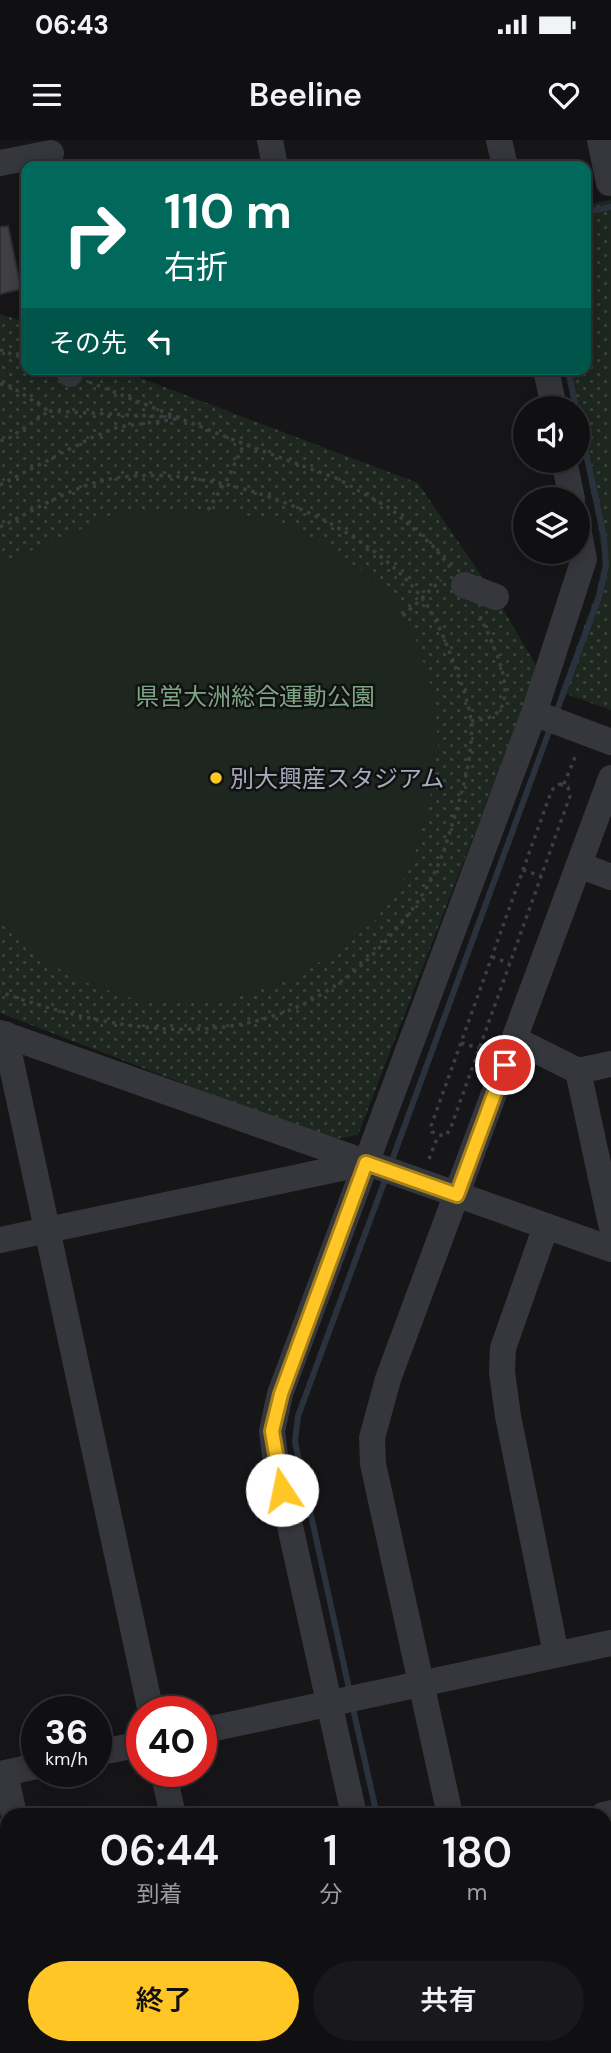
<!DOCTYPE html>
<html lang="ja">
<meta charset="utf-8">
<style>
:root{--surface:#101012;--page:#19191b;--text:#f1f3f6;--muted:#9c9d9f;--line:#303032;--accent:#ffc626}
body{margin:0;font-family:"DM Sans","Noto Sans JP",sans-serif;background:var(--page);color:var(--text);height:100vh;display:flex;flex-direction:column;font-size:26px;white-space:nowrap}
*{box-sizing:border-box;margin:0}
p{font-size:23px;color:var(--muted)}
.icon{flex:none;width:38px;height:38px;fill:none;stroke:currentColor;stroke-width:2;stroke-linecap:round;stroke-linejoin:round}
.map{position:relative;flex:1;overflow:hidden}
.side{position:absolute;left:0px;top:1668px;width:612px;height:247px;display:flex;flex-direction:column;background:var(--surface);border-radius:21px 21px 0 0;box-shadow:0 4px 18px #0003,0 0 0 2px var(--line)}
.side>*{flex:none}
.top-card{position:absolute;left:21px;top:21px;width:570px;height:214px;border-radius:14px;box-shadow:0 4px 18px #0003,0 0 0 2px var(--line);background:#00695c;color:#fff;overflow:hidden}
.controls{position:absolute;left:513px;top:256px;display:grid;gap:14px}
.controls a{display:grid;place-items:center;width:77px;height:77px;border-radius:50%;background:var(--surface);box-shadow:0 4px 18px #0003,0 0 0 2px var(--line);font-size:35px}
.speed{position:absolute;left:21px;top:1556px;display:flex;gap:14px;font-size:35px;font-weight:700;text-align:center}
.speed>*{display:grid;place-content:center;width:91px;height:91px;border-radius:50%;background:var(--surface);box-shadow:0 4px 18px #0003,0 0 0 2px var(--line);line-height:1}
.speed small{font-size:18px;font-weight:400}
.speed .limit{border:10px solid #d22;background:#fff;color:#111}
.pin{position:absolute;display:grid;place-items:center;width:60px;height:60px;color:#fff;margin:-30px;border:4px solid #fff;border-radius:50%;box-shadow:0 2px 7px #0007}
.me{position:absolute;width:77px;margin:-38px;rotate:349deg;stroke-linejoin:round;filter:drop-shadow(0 0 5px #0008)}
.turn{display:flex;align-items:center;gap:24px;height:147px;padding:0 28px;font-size:32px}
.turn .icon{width:91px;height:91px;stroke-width:2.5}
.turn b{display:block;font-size:49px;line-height:60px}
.then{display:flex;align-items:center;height:66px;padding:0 28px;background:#0003;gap:14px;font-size:26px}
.eta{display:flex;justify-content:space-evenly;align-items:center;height:119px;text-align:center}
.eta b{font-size:42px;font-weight:600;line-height:49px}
.button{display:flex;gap:14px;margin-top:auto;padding:14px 28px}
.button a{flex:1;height:80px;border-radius:42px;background:var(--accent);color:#111;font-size:28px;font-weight:600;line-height:80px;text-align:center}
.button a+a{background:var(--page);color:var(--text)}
.status{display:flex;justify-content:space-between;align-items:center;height:49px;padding:0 35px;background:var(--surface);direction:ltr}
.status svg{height:19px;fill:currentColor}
header{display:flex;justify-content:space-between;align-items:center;height:91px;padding:0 28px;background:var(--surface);font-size:32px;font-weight:600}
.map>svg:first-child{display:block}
.grass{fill:url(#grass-dots)}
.garden{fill:#1d261f}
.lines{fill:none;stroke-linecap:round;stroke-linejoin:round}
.stream{stroke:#2a333d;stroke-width:6}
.building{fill:#404045;stroke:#302f34;stroke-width:2}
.path{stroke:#3c3e44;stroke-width:3.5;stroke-dasharray:3.5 5;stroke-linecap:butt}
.minor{stroke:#36373d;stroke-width:26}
.route-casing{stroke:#a68119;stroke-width:18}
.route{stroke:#ffc626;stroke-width:12}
.poi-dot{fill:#ffc626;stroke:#111013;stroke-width:2.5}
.labels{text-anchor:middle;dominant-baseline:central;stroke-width:5;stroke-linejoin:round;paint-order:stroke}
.park-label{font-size:24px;fill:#7ca582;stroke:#111013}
.poi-label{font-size:24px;fill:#a6abb9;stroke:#111013;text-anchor:start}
</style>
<div class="status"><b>06:43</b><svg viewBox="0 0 49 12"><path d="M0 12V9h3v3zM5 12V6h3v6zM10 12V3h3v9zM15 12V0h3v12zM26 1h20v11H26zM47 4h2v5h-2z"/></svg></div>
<header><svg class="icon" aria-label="menu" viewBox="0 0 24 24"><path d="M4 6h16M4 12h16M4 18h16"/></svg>Beeline<svg class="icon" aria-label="heart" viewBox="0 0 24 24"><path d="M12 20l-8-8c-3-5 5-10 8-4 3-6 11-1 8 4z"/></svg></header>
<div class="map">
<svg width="611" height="1913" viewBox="0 0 611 1913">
<defs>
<pattern id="grass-dots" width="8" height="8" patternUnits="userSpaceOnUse" patternTransform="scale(1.75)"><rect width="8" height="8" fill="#1d261f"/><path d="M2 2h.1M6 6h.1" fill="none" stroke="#3b433d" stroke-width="1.8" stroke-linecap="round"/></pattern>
</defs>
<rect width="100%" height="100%" fill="#161518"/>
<path class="grass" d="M611,60V570L560,552L596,454L603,422L598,385L578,290V268H573L564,229H586V65Z
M0,174L26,182V229H117L418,343L496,457L538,529L358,995L330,1000L0,873Z"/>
<path class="garden" d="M223,370L283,383L321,402L364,432L396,464L417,502L435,558L438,607L428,670L410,729L376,780L331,815L290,840L224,861L168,862L127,857L74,838L25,807L0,782V424L121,372Z"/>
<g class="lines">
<path class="stream" d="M586,72L611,67
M568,229L576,268
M556,573L599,457L606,426L604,397L578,275
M391,1023L551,586
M350,1553L295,1302L298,1276L386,1037
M352,1564L377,1675
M428,1908L430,1913"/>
</g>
<path class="building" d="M8,86L21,149L0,154V87Z"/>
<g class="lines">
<path class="path" d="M0,210L26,219
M89,242L244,304L338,339L391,369L432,405L451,428
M0,244L10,246L49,271L8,299L0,301
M49,271L172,277
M0,345L91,298L118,287L177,279
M208,370L229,336L244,304
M0,387C37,369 75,344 116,338C215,323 361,377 422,458C437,478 446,503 455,526C461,543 469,563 471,581C474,620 459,661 448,698C433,745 415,769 382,805C277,919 133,899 0,852
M403,476L441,440
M471,581C476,580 483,580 488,578C526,564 490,499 480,476
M560,644L568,647L570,656L451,987L447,994L443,996L432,992L431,986L551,652L555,646Z
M564,644L575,617
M523,730L541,736
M492,817L509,823
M461,903L479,908
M429,1019L438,996"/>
<path class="minor" d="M270,0L275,26
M499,0L505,26
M600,0L609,43
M0,23L51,13
M546,229L554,268
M70,234L72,229
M564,320L572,359
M464,445L496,457
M534,573L611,602
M579,725L611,737
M0,893L611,1109
M5,894L151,1572
M514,899L578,931L611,924
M578,931L611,1084
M546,1086L503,1208L502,1232L508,1276L556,1514
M0,1100L365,1023
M201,1591L611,1503
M96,1613L142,1604
M163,1631L173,1675
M5,1633L14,1675
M0,1634L37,1626
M354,1675L276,1323L272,1291L280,1254L534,573L584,419L578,388
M450,1675L373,1324L372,1298L388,1239L611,638
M603,1675L611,1673
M67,1908L68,1913
M223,1908L224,1913
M405,1908L407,1913
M501,1908L502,1913"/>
</g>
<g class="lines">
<g class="route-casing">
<path id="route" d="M282,1350L272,1291L281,1254L366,1023L457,1055L505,925"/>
</g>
<use href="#route" class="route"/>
</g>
<circle class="poi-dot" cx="216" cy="638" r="7"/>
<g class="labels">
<g class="park-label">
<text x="255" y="556">県営大洲総合運動公園</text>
</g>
<g class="poi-label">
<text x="230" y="638">別大興産スタジアム</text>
</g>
</g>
</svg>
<div class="controls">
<a><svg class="icon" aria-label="sound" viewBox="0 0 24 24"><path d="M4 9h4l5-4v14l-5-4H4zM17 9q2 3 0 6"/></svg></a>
<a><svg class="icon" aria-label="layers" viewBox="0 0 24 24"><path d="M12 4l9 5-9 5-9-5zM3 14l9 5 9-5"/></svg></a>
</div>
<div class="speed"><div>36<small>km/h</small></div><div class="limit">40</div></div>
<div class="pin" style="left:505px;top:925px;background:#d93025"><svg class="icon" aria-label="arrive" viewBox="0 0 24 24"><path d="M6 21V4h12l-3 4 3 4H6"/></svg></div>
<svg class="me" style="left:282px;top:1350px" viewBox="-20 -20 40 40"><circle r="19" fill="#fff"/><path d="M0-13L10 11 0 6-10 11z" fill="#ffc626"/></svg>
<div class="top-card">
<div class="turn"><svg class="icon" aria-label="right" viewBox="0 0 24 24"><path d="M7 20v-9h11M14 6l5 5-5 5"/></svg><div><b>110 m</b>右折</div></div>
<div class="then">その先<svg class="icon" aria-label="left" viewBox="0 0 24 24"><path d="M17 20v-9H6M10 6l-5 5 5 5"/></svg></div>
</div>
<section class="side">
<div class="eta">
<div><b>06:44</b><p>到着</p></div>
<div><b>1</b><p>分</p></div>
<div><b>180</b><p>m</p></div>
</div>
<div class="button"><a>終了</a><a>共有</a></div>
</section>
</div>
